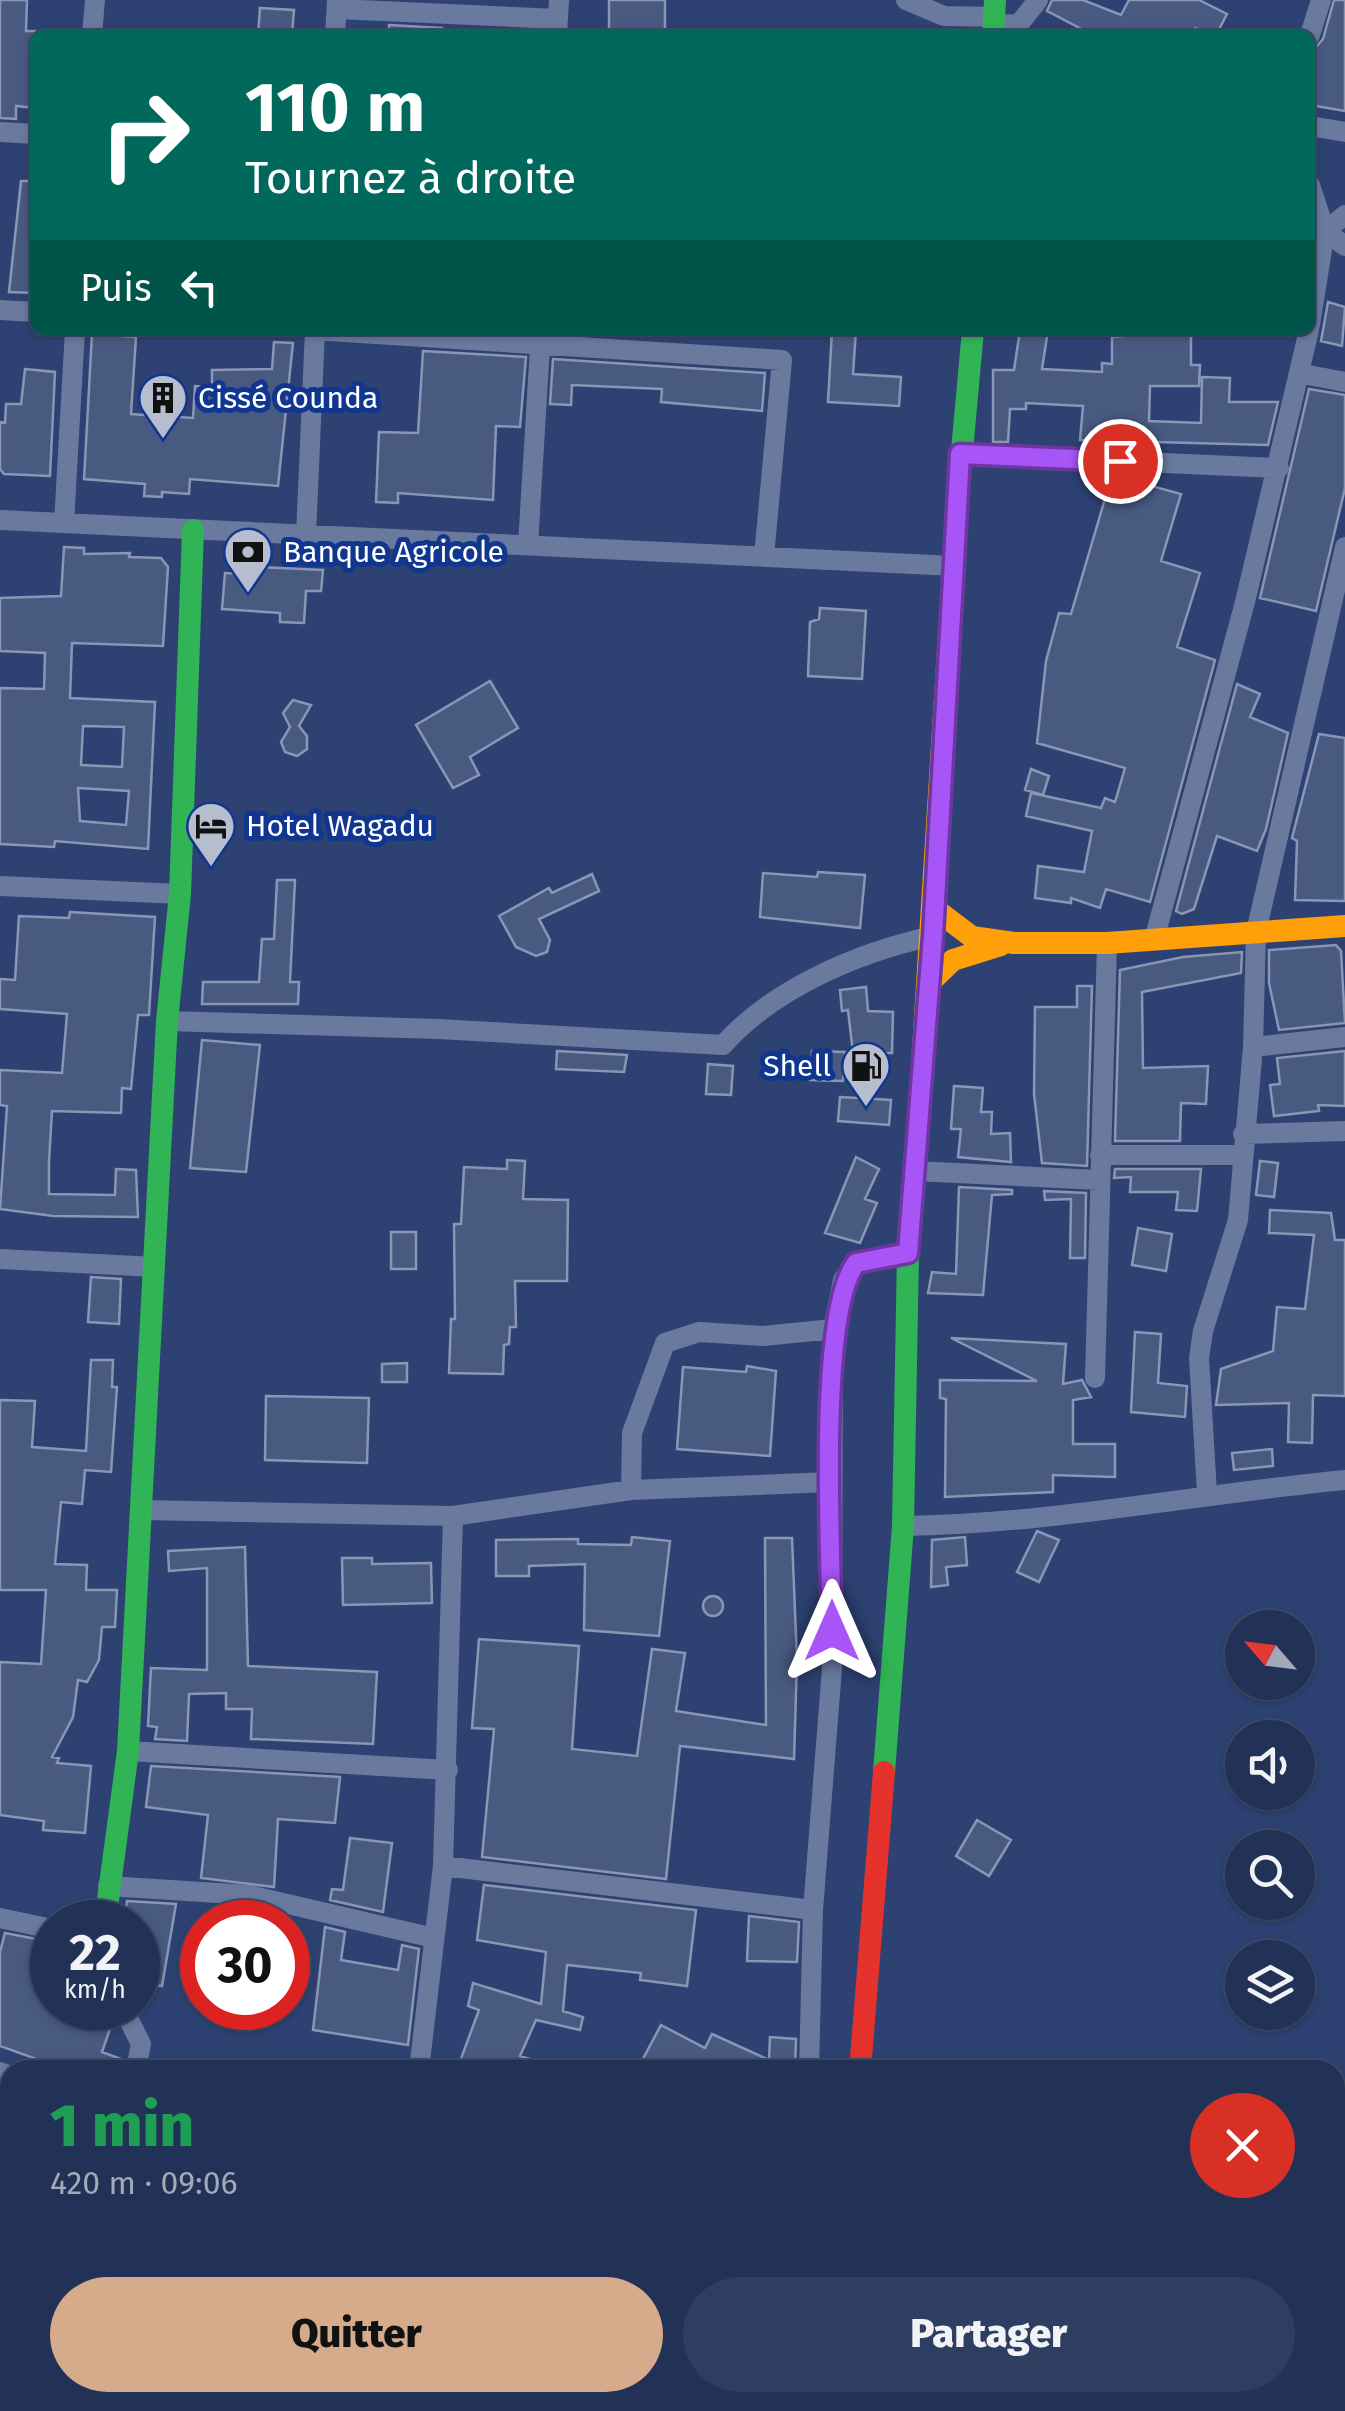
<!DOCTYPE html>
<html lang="fr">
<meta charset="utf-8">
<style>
:root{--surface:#223256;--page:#2e3e60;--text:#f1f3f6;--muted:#a2aab9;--line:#3f4d6c;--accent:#d6ab8b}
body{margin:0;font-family:"Fira Sans",sans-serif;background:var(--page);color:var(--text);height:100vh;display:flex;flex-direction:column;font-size:38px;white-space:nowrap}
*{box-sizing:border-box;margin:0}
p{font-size:32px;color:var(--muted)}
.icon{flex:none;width:55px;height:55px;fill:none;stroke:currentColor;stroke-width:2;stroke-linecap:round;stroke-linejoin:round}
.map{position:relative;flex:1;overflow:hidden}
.sheet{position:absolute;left:0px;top:2060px;width:1345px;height:352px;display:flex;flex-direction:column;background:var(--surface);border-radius:30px 30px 0 0;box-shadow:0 2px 8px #0004,0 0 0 2px var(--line)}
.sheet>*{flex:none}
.guide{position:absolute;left:30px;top:30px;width:1285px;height:305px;border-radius:15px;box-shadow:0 2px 8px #0004,0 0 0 2px var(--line);background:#00695c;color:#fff;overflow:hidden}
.needle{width:65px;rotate:298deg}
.tools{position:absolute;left:1225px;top:1610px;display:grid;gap:20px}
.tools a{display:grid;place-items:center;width:90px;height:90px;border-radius:50%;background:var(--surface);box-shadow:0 2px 8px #0004,0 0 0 2px var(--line);font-size:50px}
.speed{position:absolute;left:30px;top:1900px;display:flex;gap:20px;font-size:50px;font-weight:700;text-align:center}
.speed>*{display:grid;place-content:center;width:130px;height:130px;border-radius:50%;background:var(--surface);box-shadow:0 2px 8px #0004,0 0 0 2px var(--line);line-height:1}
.speed small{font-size:25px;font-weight:400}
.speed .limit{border:15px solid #d22;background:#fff;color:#111}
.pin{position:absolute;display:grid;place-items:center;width:85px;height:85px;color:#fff;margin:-42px;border:5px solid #fff;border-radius:50%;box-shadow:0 2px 10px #0007}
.me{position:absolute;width:110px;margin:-55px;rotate:0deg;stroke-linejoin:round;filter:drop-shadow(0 0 8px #0008)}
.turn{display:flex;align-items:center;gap:35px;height:210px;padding:0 50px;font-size:45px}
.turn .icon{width:130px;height:130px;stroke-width:2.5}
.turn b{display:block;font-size:70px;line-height:85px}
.then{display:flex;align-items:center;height:95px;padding:0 50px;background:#0003;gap:20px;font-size:38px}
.round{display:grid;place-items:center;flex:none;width:105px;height:105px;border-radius:52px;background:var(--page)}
.head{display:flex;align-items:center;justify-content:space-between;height:170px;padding:0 50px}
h1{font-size:60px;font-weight:800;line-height:75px;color:#1e9e55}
.primary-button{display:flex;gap:20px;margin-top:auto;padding:20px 50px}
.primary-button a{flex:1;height:115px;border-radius:60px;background:var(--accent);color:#111;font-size:40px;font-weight:800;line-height:115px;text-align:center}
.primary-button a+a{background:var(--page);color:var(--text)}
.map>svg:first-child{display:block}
.green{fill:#234ca7}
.building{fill:#485a80;stroke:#8996b4;stroke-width:2.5;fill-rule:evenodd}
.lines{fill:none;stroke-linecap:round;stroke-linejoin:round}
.street{stroke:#697a9e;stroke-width:20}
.fast{stroke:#30b455;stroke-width:22}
.slow{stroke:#ff9f0a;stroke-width:22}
.jam{stroke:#e5322d;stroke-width:22}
.route-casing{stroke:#6d37a1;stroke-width:25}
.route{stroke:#a855f7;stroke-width:18}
.labels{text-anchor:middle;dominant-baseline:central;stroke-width:10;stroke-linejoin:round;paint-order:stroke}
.poi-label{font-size:30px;fill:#fff;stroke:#10368f;text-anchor:start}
</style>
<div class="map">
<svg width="1345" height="2411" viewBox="0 0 1345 2411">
<rect width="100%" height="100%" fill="#2d4272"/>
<path class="green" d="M1345,2275V2411H1258L1259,2403L1335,2402V2279Z
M0,2383L10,2386V2402L56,2403L80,2411H0Z"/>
<path class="building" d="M0,0H27L26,31H35V108L16,106V119L0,118Z
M609,0H665V34L609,35Z
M1052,0H1083L1121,15L1129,0H1199L1227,14L1216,35L1195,28L1192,35H1093L1047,11Z
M1334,0H1345V111L1310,105V54L1323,39Z
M260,8L294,10L292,35H258Z
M389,25L442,28V35H389Z
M21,181H35V293L9,292Z
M1328,302L1345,307L1342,346L1321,341Z
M832,330H856L853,374L901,377L899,406L828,402Z
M1020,330H1048L1042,369L1102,372V363L1112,364V337L1191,330V365H1200L1199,386H1150L1149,421L1201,423L1202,377L1230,378L1229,402H1278L1268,445L1080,440L1083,406L1026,403V409H1010L1008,442H993V370H1014Z
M92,334L136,337L131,414L193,418L195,386L212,387V370L272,369L274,342L293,343L278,486L190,479L189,494L162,492V497L144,496L145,484L84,479Z
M423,351L526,357L520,427L496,426L493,500L398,493V503L376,502L379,432L418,433Z
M553,359L765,373L762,411L661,402L662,389L572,385L571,405L550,404Z
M25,369L55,372L50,476L4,474L0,469V422L5,423L6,404H21Z
M1309,389L1345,395V488L1316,611L1260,598Z
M1112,475L1181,494L1161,561L1200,573L1177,647L1215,660L1150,902L1106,889L1100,908L1071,898V903L1035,898L1038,866L1084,872L1092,831L1026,816L1031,793L1101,808L1105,798L1115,802L1125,768L1037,743L1046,661L1059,613L1071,614Z
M64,547L84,548V554L130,553L129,557L161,558L168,567L163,646L72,643L70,698L155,702L148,849L55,841L54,847L0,844V688L44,689L45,653L0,651V598L61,596ZM83,726L124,727L122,767L81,765ZM78,788L129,791L126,825L80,821Z
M241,566L323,570L321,591H306L304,623L280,622V613L222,609L225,573L241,574Z
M820,608L866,611L862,679L808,676L810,622L819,619Z
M490,681L518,728L470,757L479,775L453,788L416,725Z
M1237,684L1260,694L1250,717L1288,733L1266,829L1257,851L1217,836L1194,909L1182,914L1176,911Z
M293,700L311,705L299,726L307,736V749L297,756L285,752L281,742L290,727L283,713Z
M1319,734L1345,738V901L1295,900L1297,841L1292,838Z
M1031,769L1049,776L1043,795L1025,790Z
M818,872L865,875L860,928L760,917L763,873L817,877Z
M592,874L599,891L539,919L550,940L547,952L536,956L516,947L499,916L549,888L552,893Z
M277,880H295L290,982H299L298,1004H202L203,982H259L262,939H274Z
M70,912L155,917L149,1015H138L131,1089L122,1088L121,1113L52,1111L49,1161V1194L115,1195L116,1169L136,1170L138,1217L53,1216L0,1209L7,1106L0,1105V1070L62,1073L67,1014L0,1009V979L15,980L19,916L69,918Z
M1336,945L1341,951L1345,1023L1279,1030L1269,983V950Z
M1242,952L1241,973L1142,992L1143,1068L1208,1066L1206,1104L1181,1103L1180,1141H1115L1120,970L1183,957Z
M1077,986H1092L1087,1166L1042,1163L1034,1094L1035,1007H1077Z
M866,987L868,1011L893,1012L892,1053H853L848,1010L842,1011L840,990Z
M202,1040L260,1045L246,1172L190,1168Z
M557,1051L627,1055L624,1072L556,1069Z
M812,1051L845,1052L843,1081L810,1080Z
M1345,1051V1106L1318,1105L1319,1111L1274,1116L1270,1085L1280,1084L1277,1058Z
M708,1064L733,1066L731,1095L706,1094Z
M954,1086L983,1088L981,1112H992L991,1134L1010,1133L1011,1162L958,1157L961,1129H951Z
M840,1097L891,1100L889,1125L838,1121Z
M856,1157L879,1169L865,1199L877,1203L860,1243L825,1233Z
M507,1160L525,1161L523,1199L568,1200L567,1281H515L516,1327H510L509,1344L504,1345L503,1374L449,1373L451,1319H455L454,1224H461L464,1167L507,1169Z
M1260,1161L1278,1163L1274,1197L1256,1195Z
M1115,1169H1201L1197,1211L1176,1210L1178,1192H1130L1131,1177L1114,1178Z
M959,1187L1012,1190V1194L992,1195L983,1295L928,1293L932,1272L956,1274Z
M1044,1191L1086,1193L1085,1258H1070L1071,1199L1045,1200Z
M1270,1210L1331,1213L1335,1240H1345V1396L1313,1395L1312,1443L1288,1442L1289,1403L1216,1405L1221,1369L1273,1351L1277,1307L1305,1309L1314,1235L1269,1233Z
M1138,1228L1172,1234L1166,1271L1132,1265Z
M391,1232H416V1269H391Z
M91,1277L121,1279L119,1324L88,1322Z
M1135,1332L1161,1334L1158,1383L1187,1386L1185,1417L1131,1412Z
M951,1338L1066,1344L1063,1384L1082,1380L1091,1397L1073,1400V1444H1115V1477L1053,1475V1492L945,1497L946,1399L940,1398V1380L1037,1381Z
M91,1360H113L112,1387H117L111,1472L85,1470L82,1504L61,1502L55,1564L87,1565L86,1590H117L115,1627H102L99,1660L87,1682L78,1680L73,1717L52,1757L59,1758L57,1763L91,1766L85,1833L43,1830L44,1821L0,1815V1662L41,1664L46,1590H0V1400L35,1401L32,1447L86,1451Z
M407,1363V1382H382V1364Z
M747,1366L776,1371L770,1456L677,1449L683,1367L746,1372Z
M266,1396L369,1398L367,1463L265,1460Z
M1272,1449L1273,1466L1234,1470L1232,1453Z
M1037,1531L1059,1540L1039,1582L1017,1572Z
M632,1537L670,1541L659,1636L584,1630L585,1564L529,1566V1576H496V1540L578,1539V1544L631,1545Z
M965,1537L967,1565L946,1567L948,1585L931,1587L932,1540Z
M765,1538H792L797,1660L794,1759L680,1746L666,1879L482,1857L494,1729L472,1728L479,1639L579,1646L572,1749L637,1756L652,1649L685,1653L676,1711L766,1725Z
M245,1547L248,1666L377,1672L373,1744L251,1739L252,1709H226V1693L189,1694L187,1741L155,1739L157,1727L148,1726L151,1668L207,1670V1568L169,1571L168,1551Z
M342,1558H372V1564L431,1563L432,1603L343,1605Z
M703 1606a10 10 0 1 1 20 0a10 10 0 1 1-20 0Z
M151,1766L340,1777L335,1823L278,1819L274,1887L201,1878L208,1815L146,1807Z
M977,1820L1011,1840L989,1876L956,1856Z
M350,1838L392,1843L383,1912L330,1900L332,1889L343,1890Z
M484,1885L696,1910L687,1986L640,1980L641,1973L567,1965L563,2011L583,2017L580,2030L536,2020L520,2056L552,2066V2070H474L459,2064L479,2010L468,2006L473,1983L541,2004L546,1952L477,1940Z
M127,1901L176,1904L162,1986L138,1983V1922H124Z
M749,1916L799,1922L797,1962L747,1961Z
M325,1927L345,1932L341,1960L398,1970L402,1945L419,1949L408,2045L313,2030Z
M5,1933L52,1942V2008L110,2029L102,2052L124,2060L123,2070H55L56,2066L0,2046V1952Z
M661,2025L705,2048L712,2034L769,2060L770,2037L796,2039L795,2070H637Z"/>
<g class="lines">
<path class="street" d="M906,0L944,16L994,17
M337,9L557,19
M994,25L1019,24L1038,0
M92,35L95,0
M335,35L337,0
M557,35L559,0
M1310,35L1321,0
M1310,126L1345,132
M0,132L35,134
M1310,185L1325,231L1310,325
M1345,215L1325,231L1345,246
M0,310L35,312
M313,330L782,360L764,557
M1303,374L1345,382
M960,454L1279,468
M0,520L954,566
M64,523L75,330
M306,535L315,330
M528,545L541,330
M0,886L180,894
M1154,940L1245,602L1309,330
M167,1021L438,1029L723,1045C774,988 859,952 933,936
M1253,1047L1345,1037
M1243,1134L1345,1131
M1100,1155H1242
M915,1171L1099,1180
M0,1259L155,1267
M1095,1378L1107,943
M631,1490L632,1433L665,1343L699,1332L763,1336L833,1329
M1207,1493L1199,1358L1203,1331L1238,1220L1253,1047L1256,932L1345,547
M141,1510L453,1516L631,1490L831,1482
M903,1526C1051,1524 1198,1494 1345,1480
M128,1751L448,1770
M443,1866L813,1910
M108,1886L249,1895L434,1938
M0,1918L52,1929
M123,2008L141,2044L136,2070
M419,2070L443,1866L453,1516
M809,2070L813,1910L832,1668L833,1329L843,1280L856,1263L908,1253
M0,2072L10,2076
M0,2204L10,2206
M885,2411V2402"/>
<path class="fast" d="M993,35L995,0
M957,506L973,330
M884,1772L903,1526L908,1253L920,1097
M105,1922L128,1751L167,1021L180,894L193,530"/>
<path class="slow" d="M935,909L972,937L1014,943H1107L1345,926
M929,983L953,960L1001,945
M920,1097L957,506
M834,2411L835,2402"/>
<path class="jam" d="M860,2070L884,1772"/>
</g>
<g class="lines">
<g class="route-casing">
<path id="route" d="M832,1631C831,1555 817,1316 856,1263L908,1253L933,936L960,454L1120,461"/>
</g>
<use href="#route" class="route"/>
</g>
<defs>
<g id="building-pin" transform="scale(2.5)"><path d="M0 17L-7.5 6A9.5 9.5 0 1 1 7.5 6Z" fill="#b6bdce" stroke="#10368f"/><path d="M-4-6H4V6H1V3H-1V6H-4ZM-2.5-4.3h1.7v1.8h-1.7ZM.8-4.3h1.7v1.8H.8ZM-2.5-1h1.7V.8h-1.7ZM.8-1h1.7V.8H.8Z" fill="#111"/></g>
<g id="bank-pin" transform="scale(2.5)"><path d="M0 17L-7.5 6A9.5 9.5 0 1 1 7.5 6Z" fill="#b6bdce" stroke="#10368f"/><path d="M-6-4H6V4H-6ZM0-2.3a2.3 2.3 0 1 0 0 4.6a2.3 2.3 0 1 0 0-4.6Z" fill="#111"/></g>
<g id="hotel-pin" transform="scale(2.5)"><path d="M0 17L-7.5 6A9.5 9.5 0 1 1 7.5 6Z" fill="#b6bdce" stroke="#10368f"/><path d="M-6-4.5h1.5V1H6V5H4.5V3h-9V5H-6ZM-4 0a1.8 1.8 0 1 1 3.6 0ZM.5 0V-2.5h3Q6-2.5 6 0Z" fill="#111"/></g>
<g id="fuel-pin" transform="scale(2.5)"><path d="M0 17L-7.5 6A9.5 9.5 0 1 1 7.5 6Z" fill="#b6bdce" stroke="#10368f"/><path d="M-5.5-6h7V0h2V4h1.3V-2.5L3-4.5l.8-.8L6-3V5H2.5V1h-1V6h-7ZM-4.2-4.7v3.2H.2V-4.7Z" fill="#111"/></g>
</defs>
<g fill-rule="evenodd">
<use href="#building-pin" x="163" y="398"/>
<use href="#bank-pin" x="248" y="552"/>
<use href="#hotel-pin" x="211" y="826"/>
<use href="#fuel-pin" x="866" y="1066"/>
</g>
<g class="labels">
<g class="poi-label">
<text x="198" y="398">Cissé Counda</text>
<text x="283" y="552">Banque Agricole</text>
<text x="246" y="826">Hotel Wagadu</text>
<text x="831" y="1066" text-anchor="end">Shell</text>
</g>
</g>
</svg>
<div class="tools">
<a><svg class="needle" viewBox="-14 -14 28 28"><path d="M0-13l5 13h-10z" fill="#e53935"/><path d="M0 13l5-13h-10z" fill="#a2aab9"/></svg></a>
<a><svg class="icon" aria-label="sound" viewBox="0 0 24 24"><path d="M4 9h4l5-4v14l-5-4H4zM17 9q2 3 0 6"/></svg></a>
<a><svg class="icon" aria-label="search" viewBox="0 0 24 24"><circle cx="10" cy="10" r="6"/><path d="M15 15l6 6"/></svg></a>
<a><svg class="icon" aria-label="layers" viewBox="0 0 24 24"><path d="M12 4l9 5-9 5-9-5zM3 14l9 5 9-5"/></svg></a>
</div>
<div class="speed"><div>22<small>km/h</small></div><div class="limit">30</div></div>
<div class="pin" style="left:1120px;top:461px;background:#d93025"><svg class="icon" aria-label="arrive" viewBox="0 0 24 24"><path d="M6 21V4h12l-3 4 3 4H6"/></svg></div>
<svg class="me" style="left:832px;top:1631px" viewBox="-20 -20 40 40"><path d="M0-17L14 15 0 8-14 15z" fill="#a855f7" stroke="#fff" stroke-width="4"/></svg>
<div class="guide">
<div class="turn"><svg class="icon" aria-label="right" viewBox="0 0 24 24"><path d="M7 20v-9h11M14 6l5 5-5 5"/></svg><div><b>110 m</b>Tournez à droite</div></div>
<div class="then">Puis<svg class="icon" aria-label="left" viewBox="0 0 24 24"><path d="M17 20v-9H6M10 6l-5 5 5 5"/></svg></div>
</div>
<section class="sheet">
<div class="head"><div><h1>1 min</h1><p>420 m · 09:06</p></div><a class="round" style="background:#d93025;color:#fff"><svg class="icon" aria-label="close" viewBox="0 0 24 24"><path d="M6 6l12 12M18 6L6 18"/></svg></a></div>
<div class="primary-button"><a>Quitter</a><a>Partager</a></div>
</section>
</div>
